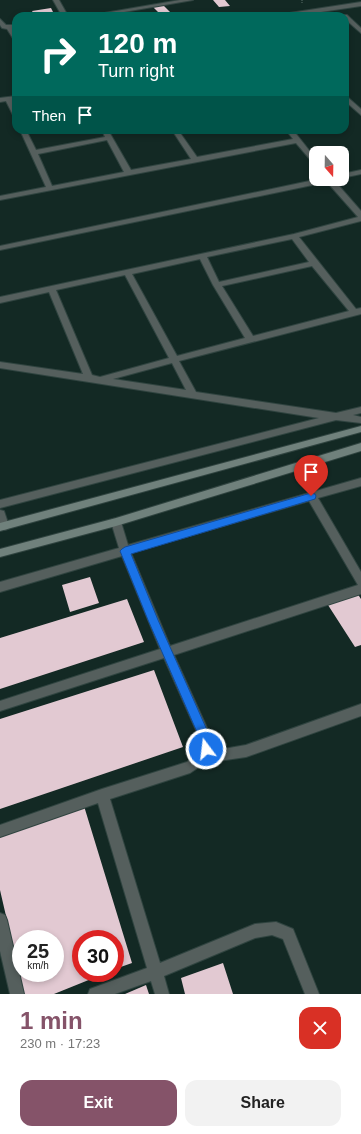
<!DOCTYPE html>
<meta charset="utf-8">
<style>
:root{--surface:#fff;--page:#f2f2f2;--text:#222;--muted:#767676;--accent:#855369}
body{margin:0;font-family:Arial,sans-serif;background:var(--page);color:var(--text);height:100vh;display:flex;flex-direction:column;font-size:15px;white-space:nowrap}
*{box-sizing:border-box;margin:0}
p{font-size:13px;color:var(--muted)}
.icon{flex:none;width:22px;height:22px;fill:none;stroke:currentColor;stroke-width:2;stroke-linecap:round;stroke-linejoin:round}
.map{position:relative;height:994px;overflow:hidden}
.sheet{display:flex;flex-direction:column;background:var(--surface);flex:1}
.sheet>*{flex:none}
.guide{position:absolute;left:12px;top:12px;width:337px;height:122px;border-radius:12px;box-shadow:0 2px 6px #0003;background:#00695c;color:#fff;overflow:hidden}
.needle{width:26px;rotate:160deg}
.buttons{position:absolute;left:309px;top:146px;display:grid;gap:8px}
.buttons a{display:grid;place-items:center;width:40px;height:40px;border-radius:8px;background:var(--surface);box-shadow:0 2px 6px #0003;font-size:20px}
.speed{position:absolute;left:12px;top:930px;display:flex;gap:8px;font-size:20px;font-weight:700;text-align:center}
.speed>*{display:grid;place-content:center;width:52px;height:52px;border-radius:50%;background:var(--surface);box-shadow:0 2px 6px #0003;line-height:1}
.speed small{font-size:10px;font-weight:400}
.speed .limit{border:6px solid #d22;background:#fff;color:#111}
.pin{position:absolute;display:grid;place-items:center;width:34px;height:34px;color:#fff;margin:-41px -17px;border-radius:50% 50% 50% 0;rotate:-45deg;box-shadow:0 0 4px #0007}
.pin .icon{rotate:45deg}
.me{position:absolute;width:44px;margin:-22px;rotate:345deg;stroke-linejoin:round;filter:drop-shadow(0 0 3px #0008)}
.turn{display:flex;align-items:center;gap:14px;height:84px;padding:0 20px;font-size:18px}
.turn .icon{width:52px;height:52px;stroke-width:2.5}
.turn b{display:block;font-size:28px;line-height:34px}
.then{display:flex;align-items:center;height:38px;padding:0 20px;background:#0003;gap:8px;font-size:15px}
.round{display:grid;place-items:center;flex:none;width:42px;height:42px;border-radius:12px;background:var(--page)}
.headline{display:flex;align-items:center;justify-content:space-between;height:68px;padding:0 20px}
h1{font-size:24px;font-weight:700;line-height:30px;color:var(--accent)}
.button{display:flex;gap:8px;margin-top:auto;padding:8px 20px}
.button a{flex:1;height:46px;border-radius:12px;background:var(--accent);color:#fff;font-size:16px;font-weight:700;line-height:46px;text-align:center}
.button a+a{background:var(--page);color:var(--text)}
.map>svg:first-child{display:block}
.building{fill:#e2c9d2;fill-rule:evenodd}
.lines{fill:none;stroke-linecap:round;stroke-linejoin:round}
.street-casing{stroke:#304440;stroke-width:2}
.secondary-casing{stroke:#304440;stroke-width:2}
.path{stroke:#758783;stroke-width:1.5;stroke-dasharray:0.5 2;stroke-linecap:butt}
.street{fill:#555f5d;fill-rule:evenodd}
.secondary{fill:#70817c;fill-rule:evenodd}
.route{fill:#1a73e8;stroke:#114b97}
</style>
<div class="map">
<svg width="361" height="994" viewBox="0 0 361 994">
<rect width="100%" height="100%" fill="#132924"/>
<path class="building" d="M213,0H225L230,6L219,7Z
M163,5L171,13L161,15L153,7Z
M51,8L53,12L35,16L32,11Z
M90,577L99,603L70,612L62,585Z
M357,593L361,599V645L355,647L328,605Z
M127,599L144,642L0,689V638Z
M154,670L183,747L0,809V719Z
M84,806L132,963L115,969V939H81V973H106L54,994H24L0,890V836ZM21,939H55V973H21Z
M223,963L233,994H185L181,978Z
M146,985L149,994H125Z"/>
<g class="lines">
<g class="street-casing">
<path id="street" d="M53,0H59L68,16H62Z
M180,0H193L101,16H87Z
M361,2V6L294,16H280L283,14Z
M343,15H347L361,28V33L345,19V16H342Z
M0,19L6,25H16V29H12L16,34V41L14,40L7,29L2,28L0,25Z
M345,95L361,109V115L345,101Z
M16,96V100H12L16,108V117L13,115L6,101L0,102V98Z
M20,130H26L36,150L105,137L102,130H108L131,170L191,159L172,130H178L197,157L293,139L286,130H293L316,159V165L314,164L296,143L0,200V196L46,187ZM107,140L124,172L52,186L38,154Z
M361,170V174L342,178V174Z
M319,179H333L361,211V221L299,237L356,309L361,308V314L179,361L196,392L336,413L361,407V413L353,415L361,417V423L336,420L0,508V500L319,418L0,368V362L83,374L49,292L0,303V297L294,234L358,217L327,182L0,250V246ZM292,239L309,262L219,282L207,257ZM200,259L213,285L245,338L177,356L132,274ZM312,266L349,311L253,336L222,286ZM125,275L169,358L100,377L92,375L56,290ZM172,363L186,390L113,379Z
M361,478V486L318,498L361,572V594L174,655L212,739V751L246,745L361,704V716L246,757L205,763L190,773L110,799L160,963L255,924L276,922L293,929L319,994H305L283,939L272,935L255,938L164,976L169,994H155L151,981L115,994H88L90,989L147,968L98,803L0,837V825L102,789L187,762L199,752L200,739L164,658L0,711V701L160,649L122,556L0,592V582L119,548L111,522L112,519H120L121,522L128,545ZM309,501L358,585L170,646L131,553Z
M0,510L4,511L9,526L8,529L4,530L0,528Z
M0,913L5,915L7,920L24,994H10L0,951Z"/>
</g>
<g class="secondary-casing">
<path id="secondary" d="M361,426V432L0,531V523Z
M361,443V451L116,526L0,557V549L116,518Z"/>
</g>
<path class="path" d="M302,0V5"/>
<use href="#street" class="street"/>
<use href="#secondary" class="secondary"/>
</g>
<path class="route" d="M311,493L315,494L316,496L315,499L131,554L158,620L211,739L212,749L210,753L206,755L203,753L200,739L148,620L120,551L122,549L125,547Z"/>
</svg>
<div class="buttons">
<a><svg class="needle" viewBox="-14 -14 28 28"><path d="M0-13l5 13h-10z" fill="#e53935"/><path d="M0 13l5-13h-10z" fill="#767676"/></svg></a>
</div>
<div class="speed"><div>25<small>km/h</small></div><div class="limit">30</div></div>
<div class="pin" style="left:311px;top:496px;background:#d93025"><svg class="icon" aria-label="arrive" viewBox="0 0 24 24"><path d="M6 21V4h12l-3 4 3 4H6"/></svg></div>
<svg class="me" style="left:206px;top:749px" viewBox="-20 -20 40 40"><circle r="17" fill="#1a73e8" stroke="#fff" stroke-width="3"/><path d="M0-11L8 9 0 5-8 9z" fill="#fff"/></svg>
<div class="guide">
<div class="turn"><svg class="icon" aria-label="right" viewBox="0 0 24 24"><path d="M7 20v-9h11M14 6l5 5-5 5"/></svg><div><b>120 m</b>Turn right</div></div>
<div class="then">Then<svg class="icon" aria-label="arrive" viewBox="0 0 24 24"><path d="M6 21V4h12l-3 4 3 4H6"/></svg></div>
</div>
</div>
<section class="sheet">
<div class="headline"><div><h1>1 min</h1><p>230 m · 17:23</p></div><a class="round" style="background:#d93025;color:#fff"><svg class="icon" aria-label="close" viewBox="0 0 24 24"><path d="M6 6l12 12M18 6L6 18"/></svg></a></div>
<div class="button"><a>Exit</a><a>Share</a></div>
</section>
